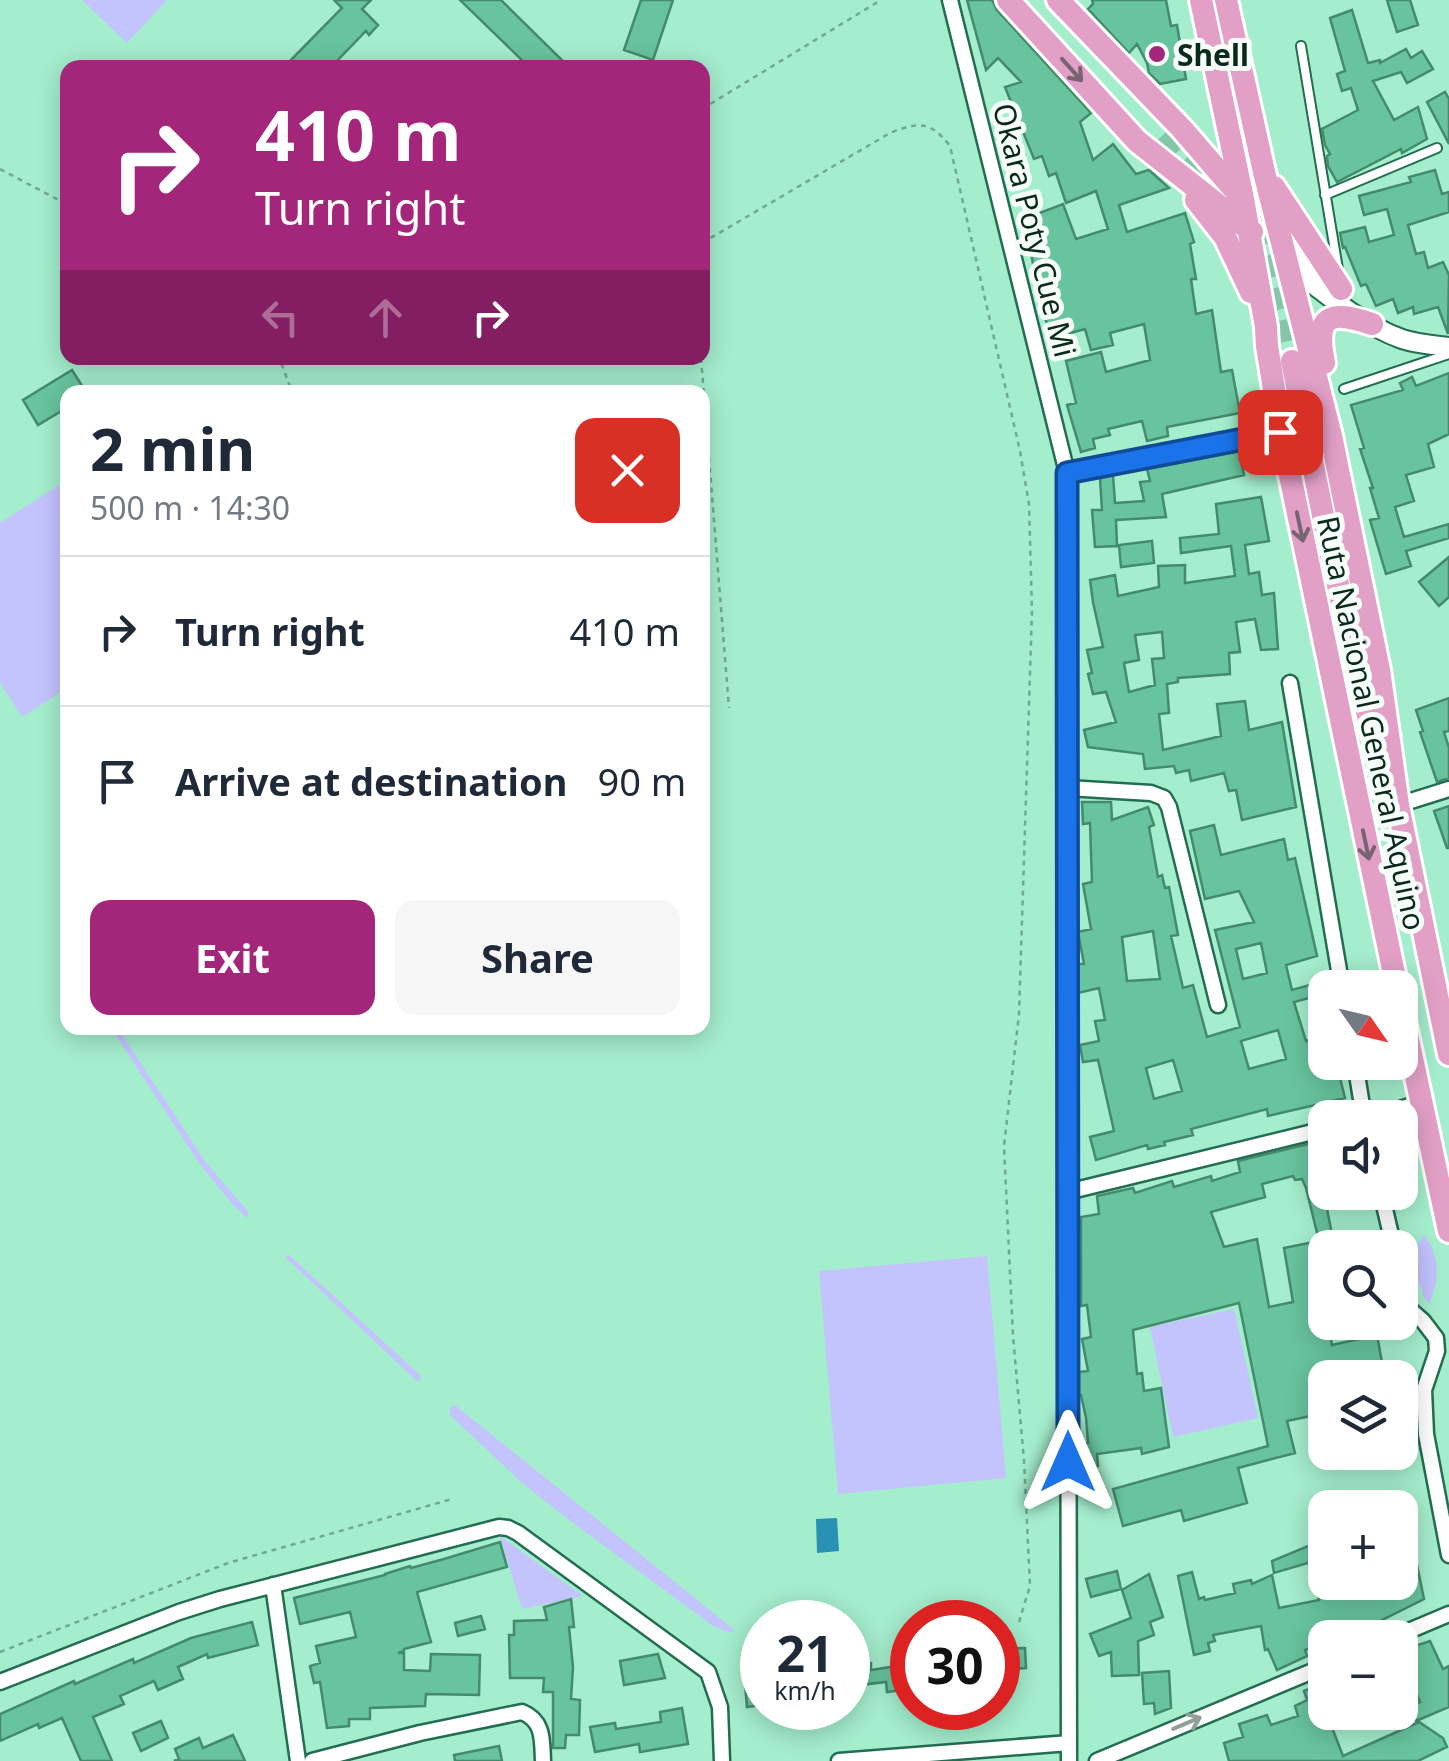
<!DOCTYPE html>
<meta charset="utf-8">
<style>
:root{--surface:#fff;--page:#f6f6f7;--text:#1f2937;--muted:#747a83;--line:#e0e1e3;--accent:#a3267a}
body{margin:0;font-family:"Noto Sans",sans-serif;background:var(--page);color:var(--text);height:100vh;display:flex;flex-direction:column;font-size:38px;white-space:nowrap}
*{box-sizing:border-box;margin:0}
p{font-size:32px;color:var(--muted)}
.icon{flex:none;width:55px;height:55px;fill:none;stroke:currentColor;stroke-width:2;stroke-linecap:round;stroke-linejoin:round}
.map{position:relative;flex:1;overflow:hidden}
.drawer{position:absolute;left:60px;top:385px;width:650px;height:650px;display:flex;flex-direction:column;background:var(--surface);border-radius:20px;box-shadow:0 5px 25px #0003}
.drawer>*{flex:none}
.top-card{position:absolute;left:60px;top:60px;width:650px;height:305px;border-radius:20px;box-shadow:0 5px 25px #0003;background:#a3267a;color:#fff;overflow:hidden}
.needle{width:65px;rotate:124deg}
.buttons{position:absolute;left:1308px;top:970px;display:grid;gap:20px}
.buttons a{display:grid;place-items:center;width:110px;height:110px;border-radius:20px;background:var(--surface);box-shadow:0 5px 25px #0003;font-size:50px}
.speed{position:absolute;left:740px;top:1600px;display:flex;gap:20px;font-size:50px;font-weight:700;text-align:center}
.speed>*{display:grid;place-content:center;width:130px;height:130px;border-radius:50%;background:var(--surface);box-shadow:0 5px 25px #0003;line-height:1}
.speed small{font-size:25px;font-weight:400}
.speed .limit{border:15px solid #d22;background:#fff;color:#111}
.pin{position:absolute;display:grid;place-items:center;width:85px;height:85px;color:#fff;margin:-42px;border-radius:20px;box-shadow:0 5px 15px #0006}
.me{position:absolute;width:110px;margin:-55px;rotate:0deg;stroke-linejoin:round;filter:drop-shadow(0 0 8px #0008)}
.turn{display:flex;align-items:center;gap:35px;height:210px;padding:0 30px;font-size:45px}
.turn .icon{width:130px;height:130px;stroke-width:2.5}
.turn b{display:block;font-size:70px;line-height:85px}
.lanes{display:flex;align-items:center;height:95px;padding:0 30px;background:#0003;justify-content:center;gap:50px;direction:ltr}
.lanes .off{opacity:.35}
.round{display:grid;place-items:center;flex:none;width:105px;height:105px;border-radius:20px;background:var(--page)}
.head{display:flex;align-items:center;justify-content:space-between;height:170px;padding:0 30px}
h1{font-size:60px;font-weight:700;line-height:75px}
.cta{display:flex;gap:20px;margin-top:auto;padding:20px 30px}
.cta a{flex:1;height:115px;border-radius:20px;background:var(--accent);color:#fff;font-size:40px;font-weight:700;line-height:115px;text-align:center}
.cta a+a{background:var(--page);color:var(--text)}
ul{padding:0;list-style:none}
li{display:flex;align-items:center;gap:30px;height:150px;padding:0 30px;border-top:2px solid var(--line)}
li div{flex:1}
li b{display:block;font-size:38px}
li em{font-style:normal}
.map>svg:first-child{display:block}
.green{fill:#c3c3fe}
.water{fill:#2992b4}
.building{fill:#68c49e;stroke:#448b6e;stroke-width:2.5;fill-rule:evenodd}
.lines{fill:none;stroke-linecap:round;stroke-linejoin:round}
.trunk-tunnel{stroke:#85c6aa;stroke-width:22;stroke-dasharray:22 11;stroke-linecap:butt}
.service-casing{stroke:#236e52;stroke-width:12}
.minor-casing{stroke:#236e52;stroke-width:19}
.tertiary-casing{stroke:#236e52;stroke-width:22}
.trunk-casing{stroke:#fff;stroke-width:28}
.path{stroke:#6fa990;stroke-width:2.5;stroke-dasharray:5 5;stroke-linecap:butt}
.service{stroke:#fff;stroke-width:8}
.minor{stroke:#fff;stroke-width:14}
.tertiary{stroke:#fff;stroke-width:18}
.trunk{stroke:#e3a0c6;stroke-width:22}
.oneway{stroke:#766472}
.oneway2{stroke:#919f99}
.route-casing{stroke:#114b97;stroke-width:25}
.route{stroke:#1a73e8;stroke-width:18}
.poi-dot{fill:#a3267a;stroke:#f7fefa;stroke-width:4}
.labels{text-anchor:middle;dominant-baseline:central;stroke-width:10;stroke-linejoin:round;paint-order:stroke}
.poi-label{font-size:30px;font-weight:bold;fill:#0a291d;stroke:#f7fefa;text-anchor:start}
.street-label{font-size:30px;fill:#0a291d;stroke:#f7fefa}
</style>
<div class="map">
<svg width="1449" height="1761" viewBox="0 0 1449 1761">
<rect width="100%" height="100%" fill="#a4edcd"/>
<path class="green" d="M82,0H167L127,43Z
M67,480V688L22,717L0,682V523Z
M111,1028H118L204,1160L249,1213L247,1218L233,1205L199,1163Z
M1424,1235C1440,1255 1440,1280 1429,1303L1423,1297L1421,1286L1408,1275L1399,1244L1404,1240L1418,1243Z
M288,1254L421,1376L420,1381H417L286,1258Z
M987,1256L1006,1478L838,1494L819,1271Z
M1234,1309L1258,1418L1173,1437L1150,1327Z
M451,1406H456L732,1628L734,1632H728L713,1626L568,1519L521,1482L449,1414Z
M500,1536L583,1596L522,1609Z"/>
<path class="water" d="M837,1518L839,1551L817,1553L816,1519Z"/>
<path class="building" d="M334,0H371L362,9L378,25L369,35L366,31L330,68H283L342,8Z
M460,0H501L570,68H530Z
M641,0H673L653,60L624,50Z
M967,0H992L997,10L1091,113L1080,122L1093,160L1113,144L1136,174L1149,170L1169,188L1119,205L1127,232L1185,213L1194,242L1190,244L1196,279H1191L1196,314L1212,310L1221,372L1232,370L1240,413L1167,427L1168,436L1147,441L1142,421L1108,429L1110,435L1093,439L1095,448L1081,452L1067,405L1076,403L1066,361L1101,352L1106,372L1150,360L1144,324L1110,333L1113,345L1091,350L1085,329L1052,338L1044,315L1055,312L1046,286L1040,289L1033,264L1029,242L1038,239L1029,217L1063,204L1076,239L1108,229L1096,191L1066,203L1056,173L1049,176L1042,156L1034,159L1005,87L1021,82L998,58L986,70Z
M1092,0H1166L1171,26L1177,25L1186,79L1160,84L1149,73L1147,63L1137,44L1129,53L1088,9L1093,4Z
M1387,0H1410L1418,25L1397,32Z
M1352,10L1368,63L1380,60V63L1406,49L1411,58L1422,51L1433,69L1407,83L1401,72L1373,81L1394,120L1418,107L1427,139L1402,153L1401,149L1337,182L1328,166L1327,156L1330,154L1325,145L1322,129L1358,110L1351,88L1342,91L1337,74L1345,71L1330,18Z
M1445,92L1449,99V144L1427,102Z
M1435,170L1442,194L1449,192V212L1408,225L1416,254L1424,252L1428,268L1443,262L1449,275L1448,334L1438,307L1414,314L1413,307L1398,313L1393,299L1376,306L1366,284L1361,286L1345,247L1343,248L1340,233L1365,227L1369,242L1394,235L1387,209L1364,215L1359,196L1411,182L1409,177Z
M72,370L86,392H68V407L38,425L23,400Z
M1449,373V434L1428,444L1434,467L1406,475L1414,501L1395,507L1404,537L1449,524V538L1406,551L1411,566L1386,574L1370,520L1379,518L1370,488H1373L1360,449L1364,448L1351,405L1403,390L1400,383L1412,377L1416,386Z
M1239,451L1244,475L1162,494L1166,517L1116,520L1117,546L1095,547L1092,510H1102L1100,478L1113,475L1115,503L1144,501L1140,482L1150,481L1147,469Z
M1261,497L1269,541L1245,545L1249,574L1259,572L1262,595L1274,593L1278,649L1261,650L1255,619L1236,622L1240,652L1229,653L1230,674L1178,678V682L1167,684L1169,713L1159,714L1163,750L1221,736L1217,704L1245,701L1249,730L1282,722L1296,807L1242,820L1236,790L1229,791L1224,773L1191,781L1189,770L1176,773L1174,766L1145,769L1143,754L1088,747L1084,730L1116,722L1106,692L1093,694L1088,674L1092,673L1087,650L1103,647L1093,602L1090,580L1115,575L1118,596L1159,587L1158,566L1185,565V583L1235,576L1231,546L1181,553L1180,538L1219,534L1216,504ZM1162,632L1164,658L1152,659L1155,685L1129,692L1124,663L1139,660L1135,635Z
M1152,541L1154,563L1121,567L1119,545Z
M1449,557V597L1439,606L1419,582Z
M1449,698V731L1444,732L1449,748V778L1437,782L1420,732L1423,731L1416,710Z
M1082,802H1111L1112,820L1148,807L1154,825L1149,827L1158,877L1162,875L1165,888L1169,887L1178,935L1171,936L1183,988L1193,985L1207,1037L1240,1027L1215,930L1254,922L1239,891L1205,899L1190,831L1214,825L1221,855L1284,839L1288,860L1295,858L1317,956L1286,965L1292,990L1317,983L1320,995L1294,1002L1306,1041L1325,1036V1062H1336L1345,1098L1268,1116L1267,1109L1191,1129L1193,1135L1164,1142L1165,1145L1148,1149L1147,1145L1096,1160L1090,1137L1114,1131L1098,1060L1083,1062L1080,1045L1099,1041L1095,1021L1105,1020L1099,988L1078,993V964H1084L1078,932L1091,929L1083,884L1092,882L1090,823L1083,824ZM1153,931L1160,979L1127,981L1122,937ZM1261,943L1267,973L1243,979L1236,949ZM1278,1030L1286,1059L1249,1069L1241,1041ZM1173,1060L1182,1091L1154,1099L1146,1068Z
M1449,806V848H1447L1434,811Z
M1325,1140V1164L1321,1165L1325,1183L1322,1184L1334,1244L1372,1233L1374,1248H1325V1274L1318,1275L1325,1310V1322H1328L1332,1345L1377,1335L1383,1368L1325,1378V1413L1287,1421L1295,1453L1238,1468L1247,1503L1184,1521L1181,1510L1123,1526L1113,1489L1268,1446L1239,1303L1133,1330L1137,1374L1142,1373L1144,1391L1161,1388L1169,1447L1142,1454L1141,1448L1097,1454L1098,1466L1079,1471V1444L1088,1443L1086,1418L1081,1395H1079V1372L1088,1371L1082,1339L1091,1337L1087,1305L1081,1306V1217L1099,1214L1097,1196L1133,1188L1135,1193L1172,1181L1174,1187L1211,1176L1212,1181L1240,1172L1238,1161ZM1293,1176L1295,1180L1302,1179L1306,1188L1319,1241L1284,1248L1293,1302L1269,1307L1257,1239L1224,1247L1211,1212L1265,1197L1262,1184Z
M1400,1511H1406L1424,1599L1346,1638H1325V1643L1305,1650L1307,1656L1277,1670L1268,1649L1265,1650L1261,1626L1213,1635L1215,1641L1208,1643L1210,1651L1194,1655L1178,1576L1192,1572L1199,1599L1204,1597L1205,1600L1235,1593L1233,1584L1251,1580L1252,1584L1272,1575L1279,1608L1319,1600L1311,1562L1274,1573L1272,1561L1325,1539V1582H1400Z
M500,1542L507,1567L417,1592L431,1642L404,1649V1651L398,1653H404V1670L430,1671L431,1654L480,1655L479,1695L426,1694L425,1706L370,1708V1719H349V1726L327,1728L320,1682L314,1683L310,1666L320,1663L316,1646L356,1637L350,1612L300,1624L294,1598L385,1575V1574L410,1566L411,1568L444,1559Z
M1117,1571L1121,1589L1091,1597L1086,1579Z
M1149,1574L1163,1617L1150,1622L1154,1635L1138,1641L1139,1675L1112,1676L1111,1652L1099,1656L1090,1634L1131,1618L1122,1590Z
M571,1599L574,1627H569L573,1667L571,1699L580,1700L579,1735H566L565,1748H553V1692H543L544,1678H510L509,1635H514V1621L547,1620L544,1607Z
M481,1616L485,1629L458,1636L455,1623Z
M252,1622L258,1645L208,1658L207,1654L178,1667L183,1679L158,1690L154,1681L120,1696L124,1704L93,1717L112,1761H81L62,1718L39,1728L38,1724L0,1741V1714L74,1681L75,1684L133,1659L134,1663L191,1638Z
M1430,1641L1443,1669L1449,1666V1707L1416,1721L1410,1706L1420,1702L1400,1651Z
M1025,1648L1026,1668L1002,1670L1001,1649Z
M658,1654L665,1678L624,1685L620,1661Z
M871,1663V1670L897,1666L898,1671L910,1670L912,1689L887,1692L886,1682L851,1686L848,1665Z
M1169,1671L1171,1708L1155,1714L1154,1703L1144,1704L1142,1673Z
M762,1682V1705L747,1707L745,1684Z
M1316,1686L1343,1756L1419,1722L1443,1738L1447,1747L1418,1761H1229L1224,1743L1243,1737L1239,1724L1267,1715L1271,1725L1298,1716L1295,1706L1307,1700L1304,1691Z
M682,1708L688,1744L640,1752L639,1744L595,1752L590,1727L615,1723L616,1729L661,1722L660,1712Z
M161,1721L168,1738L141,1751L133,1733Z
M233,1735L245,1761H174L179,1759L175,1749L199,1738L203,1748Z
M499,1746L502,1761H455L454,1755Z"/>
<g class="lines">
<path class="trunk-tunnel" d="M1166,132L1215,182
M1250,227C1273,271 1282,313 1292,361"/>
<g class="service-casing">
<path id="service" d="M1301,46L1338,269
M1325,195L1437,148
M1344,389L1449,354"/>
</g>
<g class="minor-casing">
<path id="minor" d="M950,0L1067,473L1069,1761
M1067,473L1281,432
M1290,683L1342,988
M1067,788L1151,793L1164,798L1169,807L1218,1005
M1398,805L1449,789
M1355,1062L1364,1118
M1371,1118L1422,1102
M1067,1192L1325,1129
M1381,1192L1394,1248
M1400,1276L1407,1307L1423,1321L1436,1338L1437,1351L1424,1390L1426,1434L1449,1555
M273,1585L298,1761
M1392,1638L1449,1614
M0,1682L179,1612L220,1599L499,1527L508,1528L518,1533L708,1672L720,1707L722,1761
M312,1761L420,1733L522,1712C544,1721 542,1740 543,1761
M839,1761L1069,1743
M1097,1761L1325,1666"/>
</g>
<g class="tertiary-casing">
<path id="tertiary" d="M1281,237L1327,277
M1288,265C1322,291 1362,325 1402,339C1417,344 1433,345 1449,347"/>
</g>
<g class="trunk-casing">
<path id="trunk" d="M1008,0L1137,141L1252,232
M1058,0L1182,129L1239,195
M1201,0L1243,199L1266,327L1267,346L1281,432L1397,988
M1226,0L1264,172L1331,436L1379,670L1398,805L1449,1054
M1274,187L1341,289
M1196,200L1225,237L1251,292
M1292,361L1330,550L1371,729L1383,757
M1324,363C1314,314 1330,310 1372,324
M1400,1002L1449,1231"/>
</g>
<path class="path" d="M702,109L881,0
M0,169L68,205
M702,243L890,133C918,122 930,120 950,146L1020,451L1029,504L1032,611L1019,1014L1004,1146L1013,1336L1024,1460L1030,1586L1019,1622
M273,358L282,365L292,392
M701,358L729,708
M0,1652L228,1563L452,1499"/>
<use href="#service" class="service"/>
<use href="#minor" class="minor"/>
<use href="#tertiary" class="tertiary"/>
<use href="#trunk" class="trunk"/>
</g>
<defs><path id="oneway-shaft" d="M-6 0H5M1.5-3L5.5 0L1.5 3" fill="none" stroke-width="1.6" stroke-linecap="round" stroke-linejoin="round" transform="scale(2.5)"/></defs>
<g class="oneway">
<use href="#oneway-shaft" transform="translate(1072 70) rotate(48)"/>
<use href="#oneway-shaft" transform="translate(1300 527) rotate(78)"/>
<use href="#oneway-shaft" transform="translate(1366 845) rotate(78)"/>
</g>
<use class="oneway2" href="#oneway-shaft" transform="translate(1187 1723) rotate(-23)"/>
<g class="lines">
<g class="route-casing">
<path id="route" d="M1068,1462L1067,473L1280,432"/>
</g>
<use href="#route" class="route"/>
</g>
<circle class="poi-dot" cx="1157" cy="54" r="10"/>
<g class="labels">
<g class="poi-label">
<text x="1177" y="54">Shell</text>
</g>
<g class="street-label">
<text transform="translate(1035 230) rotate(76)">Okara Poty Cue Mi</text>
<text transform="translate(1372 723) rotate(78)">Ruta Nacional General Aquino</text>
</g>
</g>
</svg>
<div class="buttons">
<a><svg class="needle" viewBox="-14 -14 28 28"><path d="M0-13l5 13h-10z" fill="#e53935"/><path d="M0 13l5-13h-10z" fill="#747a83"/></svg></a>
<a><svg class="icon" aria-label="sound" viewBox="0 0 24 24"><path d="M4 9h4l5-4v14l-5-4H4zM17 9q2 3 0 6"/></svg></a>
<a><svg class="icon" aria-label="search" viewBox="0 0 24 24"><circle cx="10" cy="10" r="6"/><path d="M15 15l6 6"/></svg></a>
<a><svg class="icon" aria-label="layers" viewBox="0 0 24 24"><path d="M12 4l9 5-9 5-9-5zM3 14l9 5 9-5"/></svg></a>
<a>+</a>
<a>−</a>
</div>
<div class="speed"><div>21<small>km/h</small></div><div class="limit">30</div></div>
<div class="pin" style="left:1280px;top:432px;background:#d93025"><svg class="icon" aria-label="arrive" viewBox="0 0 24 24"><path d="M6 21V4h12l-3 4 3 4H6"/></svg></div>
<svg class="me" style="left:1068px;top:1462px" viewBox="-20 -20 40 40"><path d="M0-17L14 15 0 8-14 15z" fill="#1a73e8" stroke="#fff" stroke-width="4"/></svg>
<div class="top-card">
<div class="turn"><svg class="icon" aria-label="right" viewBox="0 0 24 24"><path d="M7 20v-9h11M14 6l5 5-5 5"/></svg><div><b>410 m</b>Turn right</div></div>
<div class="lanes"><svg class="icon off" aria-label="left" viewBox="0 0 24 24"><path d="M17 20v-9H6M10 6l-5 5 5 5"/></svg><svg class="icon off" aria-label="ahead" viewBox="0 0 24 24"><path d="M12 20V5M6 11l6-6 6 6"/></svg><svg class="icon" aria-label="right" viewBox="0 0 24 24"><path d="M7 20v-9h11M14 6l5 5-5 5"/></svg></div>
</div>
<section class="drawer">
<div class="head"><div><h1>2 min</h1><p>500 m · 14:30</p></div><a class="round" style="background:#d93025;color:#fff"><svg class="icon" aria-label="close" viewBox="0 0 24 24"><path d="M6 6l12 12M18 6L6 18"/></svg></a></div>
<ul>
<li><svg class="icon" aria-label="right" viewBox="0 0 24 24"><path d="M7 20v-9h11M14 6l5 5-5 5"/></svg><div><b>Turn right</b></div><em>410 m</em></li>
<li><svg class="icon" aria-label="arrive" viewBox="0 0 24 24"><path d="M6 21V4h12l-3 4 3 4H6"/></svg><div><b>Arrive at destination</b></div><em>90 m</em></li>
</ul>
<div class="cta"><a>Exit</a><a>Share</a></div>
</section>
</div>
